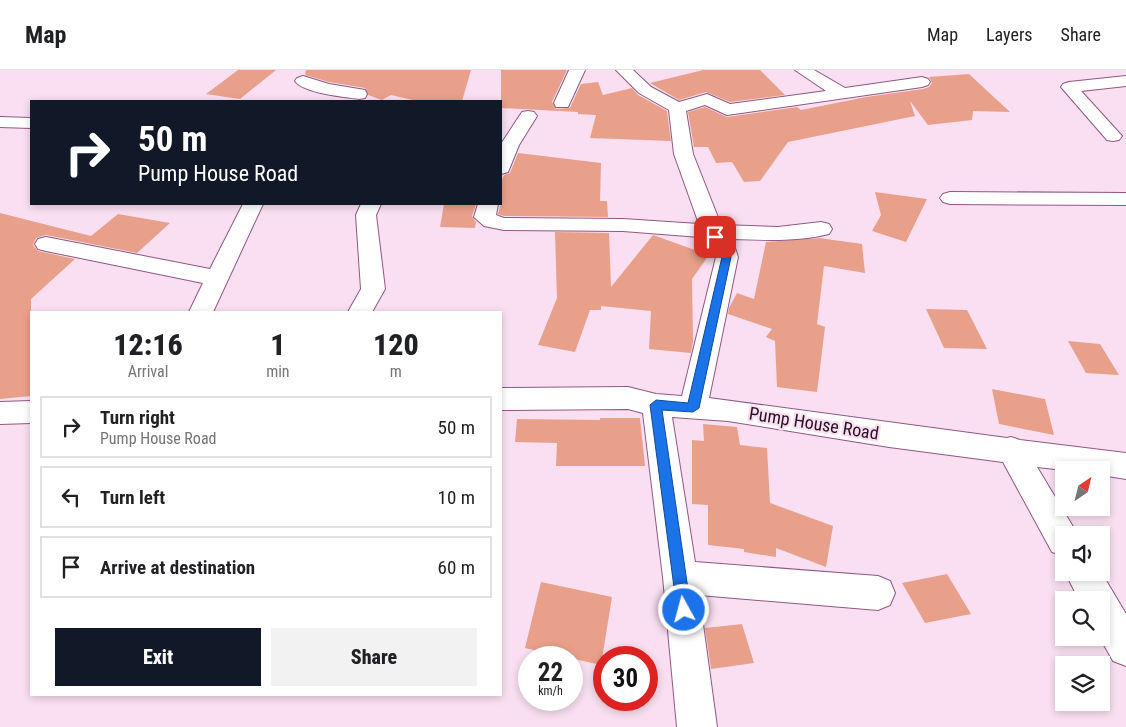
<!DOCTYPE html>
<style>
:root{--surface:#fff;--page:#f2f2f2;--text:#202124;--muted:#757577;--line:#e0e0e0;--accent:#111827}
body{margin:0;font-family:"Roboto Condensed",sans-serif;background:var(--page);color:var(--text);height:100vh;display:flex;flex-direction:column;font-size:19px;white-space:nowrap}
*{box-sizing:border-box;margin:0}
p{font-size:16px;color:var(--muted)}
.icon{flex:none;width:28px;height:28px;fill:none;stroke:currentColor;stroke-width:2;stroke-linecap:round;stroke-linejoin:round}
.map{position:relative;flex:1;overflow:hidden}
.sheet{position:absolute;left:30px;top:241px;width:472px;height:385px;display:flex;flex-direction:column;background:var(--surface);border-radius:0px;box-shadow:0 2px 8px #0003}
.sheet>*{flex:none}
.top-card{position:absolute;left:30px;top:30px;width:472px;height:105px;border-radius:0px;box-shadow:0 2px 8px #0003;background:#111827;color:#fff;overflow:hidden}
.needle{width:32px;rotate:35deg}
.controls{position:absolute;left:1055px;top:391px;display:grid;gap:10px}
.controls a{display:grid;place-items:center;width:55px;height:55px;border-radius:0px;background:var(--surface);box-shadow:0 2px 8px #0003;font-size:25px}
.speed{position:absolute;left:518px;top:576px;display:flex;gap:10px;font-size:25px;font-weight:700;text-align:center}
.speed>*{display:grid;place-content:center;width:65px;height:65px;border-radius:50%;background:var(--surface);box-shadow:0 2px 8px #0003;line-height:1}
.speed small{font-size:12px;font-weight:400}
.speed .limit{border:8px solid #d22;background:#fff;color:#111}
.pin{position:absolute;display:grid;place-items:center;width:42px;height:42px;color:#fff;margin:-21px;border-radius:10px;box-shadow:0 2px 8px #0006}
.me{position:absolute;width:55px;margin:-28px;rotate:353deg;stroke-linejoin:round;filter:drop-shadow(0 0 4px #0008)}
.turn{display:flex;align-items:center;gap:18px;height:105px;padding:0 25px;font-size:22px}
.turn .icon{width:65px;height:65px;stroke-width:2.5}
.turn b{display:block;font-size:35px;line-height:42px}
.eta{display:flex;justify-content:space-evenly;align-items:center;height:85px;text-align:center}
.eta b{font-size:30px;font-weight:800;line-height:35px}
.button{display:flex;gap:10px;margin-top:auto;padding:10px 25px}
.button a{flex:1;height:58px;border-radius:0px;background:var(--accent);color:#fff;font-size:20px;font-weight:800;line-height:58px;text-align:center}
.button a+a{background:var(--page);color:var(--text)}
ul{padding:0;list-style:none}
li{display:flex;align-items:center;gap:15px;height:62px;margin:0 10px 8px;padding:0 15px;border:2px solid var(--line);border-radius:0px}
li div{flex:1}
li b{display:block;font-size:19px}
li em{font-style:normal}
header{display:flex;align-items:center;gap:30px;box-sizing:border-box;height:70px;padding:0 25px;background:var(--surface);border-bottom:1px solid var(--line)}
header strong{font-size:24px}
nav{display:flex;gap:28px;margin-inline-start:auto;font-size:18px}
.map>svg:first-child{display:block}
.building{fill:#e9a08a}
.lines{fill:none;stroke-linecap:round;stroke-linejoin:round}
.minor-casing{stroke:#915882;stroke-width:2}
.minor{fill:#fff;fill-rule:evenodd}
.route{fill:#1a73e8;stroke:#114b97}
.labels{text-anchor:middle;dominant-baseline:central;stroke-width:4.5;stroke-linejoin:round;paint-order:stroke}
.street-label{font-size:18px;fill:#281122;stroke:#f9dff1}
</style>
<header>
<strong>Map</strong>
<nav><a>Map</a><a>Layers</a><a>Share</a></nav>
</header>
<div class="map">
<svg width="1126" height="657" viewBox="0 0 1126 657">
<rect width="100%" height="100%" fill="#f9dff1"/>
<path class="building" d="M238,0H276L240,29L206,24Z
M306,0H471L462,31H417L391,25L382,30L368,25L365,18L329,12L305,5Z
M501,0H567L552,32L556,39L570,38L581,14L598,12L603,25L632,18L638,25L667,41L671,71L590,68L596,45L578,44V42L501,38Z
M703,0H760L785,25L730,32L706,22L679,30L650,13Z
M969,4L1010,42L973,41L972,50L928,55L910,31L915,46L788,72L760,111L744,112L732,92L716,93L708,77H694L688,42L705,37L727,47L797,37L801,40L866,27L923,19L929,17L932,13L929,7Z
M518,83L601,93L600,131H607L608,147L504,146L498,144L501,134V112L504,105L510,103Z
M875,122L927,129L906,172L872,161L881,145Z
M444,134H476L472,146L476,152L475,158L440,157Z
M0,143L91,166L118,144L170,153L137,183L46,165L36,168L33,175L38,181L75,189L31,229V326L0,329Z
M555,162L609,163L611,217L653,165L709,185L692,209L693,271L691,283L649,279L651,241L601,236V240H590L575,282L538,275L557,228Z
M819,168L862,174L865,203L824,196L817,254L825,257L817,322L777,317L775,271L766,267L772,259L728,244L729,238L737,223L754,229L766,172Z
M926,239L967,240L987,279L944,278Z
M1068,271L1100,274L1119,305L1086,303Z
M992,319L1045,329L1054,365L999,354Z
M600,348H640L645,396H556L557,373L515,372L517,349L600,350Z
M703,354L737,357L740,375L767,378L770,433L833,456L826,497L776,478V487L744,482V479L708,475V435L692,434V370L704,371Z
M947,504L971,544L925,553L902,513Z
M541,512L612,527L601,595L525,578Z
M742,554L754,593L711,599L705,558Z"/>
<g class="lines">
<g class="minor-casing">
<path id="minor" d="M569,0H585L568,37H556L554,33Z
M616,0H633L651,17L679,32L707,24L730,34L826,21L795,0H814L845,18L922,7L928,9L930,12L928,15L922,17L727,45L705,35L686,41L693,84L721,155L778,157L821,152L829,154L832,159L829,164C797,172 764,170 732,169L738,187L709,328L1007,368L1011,367L1020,370L1126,383V409L1101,405V400H1064L1037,397L1078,465H1064V486L1052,482L1003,392L889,377L728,351L672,347L695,492L878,506L890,511L895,523L890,535L878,540L699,525L717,657H677L663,507L643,343L628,339L501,340V318L628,317L656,324L682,326L716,187L714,176L700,167L623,161L504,160L484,156L474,147L478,134H498L496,145L504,148L623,149L699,154L674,84L669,40L639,23Z
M303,6L329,14L365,20L367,24L365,28L359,29C344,27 303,23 295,11L297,8Z
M1126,6V16L1081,21L1122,66L1119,70L1113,71L1107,70L1061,17L1063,14L1069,12Z
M528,41L534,42L537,46L519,75L508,102L501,104V74L522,42Z
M0,47L31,48V58L0,57Z
M950,122L1126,123V135L950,134L943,132L940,128L943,124Z
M243,134H263L213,242H189L203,213L46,181L38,179L35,174L38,169L46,167L210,199Z
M361,134H381L376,145L385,219L372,242H348L361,219L356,145Z
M31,331V353L0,354V332Z
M1065,502H1101L1126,544V596L1113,591L1100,568H1101V530H1079Z"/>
</g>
<use href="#minor" class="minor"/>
</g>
<path class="route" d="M711,165H718L727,171L731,187L699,338L693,342L662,340L691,540L689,545L684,547L679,545L677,540L650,335L656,330L688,333L722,187L720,175L711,169Z"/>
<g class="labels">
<g class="street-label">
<text transform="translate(814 353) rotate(9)">Pump House Road</text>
</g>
</g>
</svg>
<div class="controls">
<a><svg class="needle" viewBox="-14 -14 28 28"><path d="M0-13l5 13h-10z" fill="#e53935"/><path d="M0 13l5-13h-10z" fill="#757577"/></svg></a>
<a><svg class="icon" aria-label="sound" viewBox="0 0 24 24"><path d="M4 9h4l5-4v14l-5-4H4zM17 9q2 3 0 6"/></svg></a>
<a><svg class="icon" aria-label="search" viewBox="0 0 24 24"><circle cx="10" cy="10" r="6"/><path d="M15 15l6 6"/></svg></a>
<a><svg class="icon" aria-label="layers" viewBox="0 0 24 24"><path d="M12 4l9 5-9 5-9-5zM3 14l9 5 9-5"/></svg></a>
</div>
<div class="speed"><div>22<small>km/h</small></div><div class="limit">30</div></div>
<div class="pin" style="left:715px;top:167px;background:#d93025"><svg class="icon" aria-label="arrive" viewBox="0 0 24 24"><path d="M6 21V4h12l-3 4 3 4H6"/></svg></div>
<svg class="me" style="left:684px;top:540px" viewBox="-20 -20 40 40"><circle r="17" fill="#1a73e8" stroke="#fff" stroke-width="3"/><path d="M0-11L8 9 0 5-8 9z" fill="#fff"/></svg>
<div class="top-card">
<div class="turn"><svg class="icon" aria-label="right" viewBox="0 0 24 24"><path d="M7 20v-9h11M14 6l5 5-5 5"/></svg><div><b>50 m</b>Pump House Road</div></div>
</div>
<section class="sheet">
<div class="eta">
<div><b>12:16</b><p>Arrival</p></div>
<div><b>1</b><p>min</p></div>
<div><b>120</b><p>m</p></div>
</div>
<ul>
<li><svg class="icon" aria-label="right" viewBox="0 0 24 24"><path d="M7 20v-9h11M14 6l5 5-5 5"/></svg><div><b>Turn right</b><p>Pump House Road</p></div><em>50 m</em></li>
<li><svg class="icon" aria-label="left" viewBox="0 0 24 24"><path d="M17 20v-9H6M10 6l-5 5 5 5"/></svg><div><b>Turn left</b></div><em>10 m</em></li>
<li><svg class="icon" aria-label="arrive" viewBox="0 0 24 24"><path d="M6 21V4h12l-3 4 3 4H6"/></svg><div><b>Arrive at destination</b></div><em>60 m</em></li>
</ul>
<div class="button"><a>Exit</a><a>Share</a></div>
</section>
</div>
